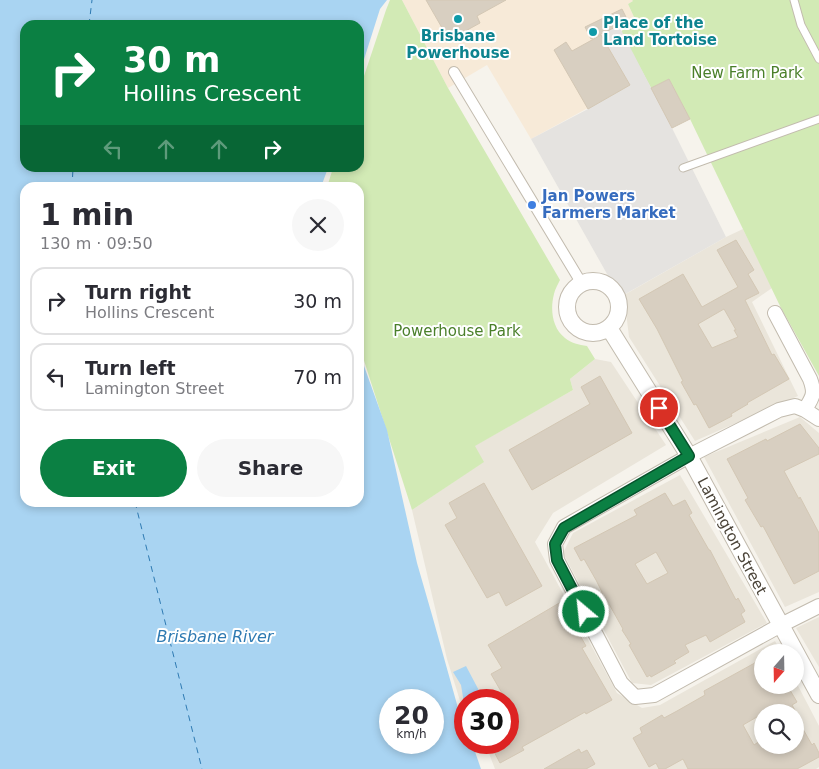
<!DOCTYPE html>
<meta charset="utf-8">
<style>
:root{--surface:#fff;--page:#f7f7f7;--text:#2b2b33;--muted:#7c7c81;--line:#e1e1e2;--accent:#0b8043}
body{margin:0;font-family:"DejaVu Sans",sans-serif;background:var(--page);color:var(--text);height:100vh;display:flex;flex-direction:column;font-size:19px;white-space:nowrap}
*{box-sizing:border-box;margin:0}
p{font-size:16px;color:var(--muted)}
.icon{flex:none;width:28px;height:28px;fill:none;stroke:currentColor;stroke-width:2;stroke-linecap:round;stroke-linejoin:round}
.map{position:relative;flex:1;overflow:hidden}
.side{position:absolute;left:20px;top:182px;width:344px;height:325px;display:flex;flex-direction:column;background:var(--surface);border-radius:15px;box-shadow:0 2px 8px #0003}
.side>*{flex:none}
.guide{position:absolute;left:20px;top:20px;width:344px;height:152px;border-radius:15px;box-shadow:0 2px 8px #0003;background:#0b8043;color:#fff;overflow:hidden}
.needle{width:32px;rotate:200deg}
.buttons{position:absolute;left:754px;top:644px;display:grid;gap:10px}
.buttons a{display:grid;place-items:center;width:50px;height:50px;border-radius:50%;background:var(--surface);box-shadow:0 2px 8px #0003;font-size:25px}
.speed{position:absolute;left:379px;top:689px;display:flex;gap:10px;font-size:25px;font-weight:700;text-align:center}
.speed>*{display:grid;place-content:center;width:65px;height:65px;border-radius:50%;background:var(--surface);box-shadow:0 2px 8px #0003;line-height:1}
.speed small{font-size:12px;font-weight:400}
.speed .limit{border:8px solid #d22;background:#fff;color:#111}
.pin{position:absolute;display:grid;place-items:center;width:42px;height:42px;color:#fff;margin:-21px;border:2px solid #fff;border-radius:50%;box-shadow:0 1px 5px #0007}
.me{position:absolute;width:55px;margin:-28px;rotate:332deg;stroke-linejoin:round;filter:drop-shadow(0 0 4px #0008)}
.turn{display:flex;align-items:center;gap:18px;height:105px;padding:0 20px;font-size:22px}
.turn .icon{width:65px;height:65px;stroke-width:2.5}
.turn b{display:block;font-size:35px;line-height:42px}
.lanes{display:flex;align-items:center;height:48px;padding:0 20px;background:#0003;justify-content:center;gap:25px;direction:ltr}
.lanes .off{opacity:.35}
.round{display:grid;place-items:center;flex:none;width:52px;height:52px;border-radius:26px;background:var(--page)}
.overview{display:flex;align-items:center;justify-content:space-between;height:85px;padding:0 20px}
h1{font-size:30px;font-weight:700;line-height:38px}
.button{display:flex;gap:10px;margin-top:auto;padding:10px 20px}
.button a{flex:1;height:58px;border-radius:30px;background:var(--accent);color:#fff;font-size:20px;font-weight:700;line-height:58px;text-align:center}
.button a+a{background:var(--page);color:var(--text)}
ul{padding:0;list-style:none}
li{display:flex;align-items:center;gap:15px;height:68px;margin:0 10px 8px;padding:0 10px;border:2px solid var(--line);border-radius:15px}
li div{flex:1}
li b{display:block;font-size:19px}
li em{font-style:normal}
.map>svg:first-child{display:block}
.residential{fill:#eae5da;fill-rule:evenodd}
.commercial{fill:#f7ead8}
.green{fill:#d2eab5}
.parking{fill:#e5e3e0}
.water{fill:#a9d4f2;fill-rule:evenodd}
.lines{fill:none;stroke-linecap:round;stroke-linejoin:round}
.ferry{stroke:#2e7ab2;stroke-width:1;stroke-dasharray:6 5;stroke-linecap:butt}
.building{fill:#d8cfc1;stroke:#d3c7b4;fill-rule:evenodd}
.service-casing{stroke:#c2bbae;stroke-width:9}
.pedestrian-casing{stroke:#c2bbae;stroke-width:12}
.minor-casing{stroke:#c2bbae;stroke-width:16}
.tertiary-casing{stroke:#c2bbae;stroke-width:18}
.service{stroke:#fff;stroke-width:7}
.pedestrian{stroke:#fff;stroke-width:10}
.minor{stroke:#fff;stroke-width:14}
.tertiary{stroke:#fff;stroke-width:16}
.route-casing{stroke:#07532c;stroke-width:12}
.route{stroke:#0b8043;stroke-width:9}
.culture-dot{fill:#0f9aa8;stroke:#fff;stroke-width:2}
.shop-dot{fill:#3f7fe0;stroke:#fff;stroke-width:2}
.labels{text-anchor:middle;dominant-baseline:central;stroke-width:4;stroke-linejoin:round;paint-order:stroke}
.culture-label{font-size:15px;font-weight:bold;fill:#0d838f;stroke:#fff;text-anchor:start}
.park-label{font-size:15px;fill:#4a7f2a;stroke:#fff}
.shop-label{font-size:15px;font-weight:bold;fill:#366cbe;stroke:#fff;text-anchor:start}
.street-label{font-size:15px;fill:#4b4439;stroke:#fff}
.water-label{font-size:16px;font-style:italic;fill:#2e7ab2;stroke:#fff}
</style>
<div class="map">
<svg width="819" height="769" viewBox="0 0 819 769">
<rect width="100%" height="100%" fill="#f6f3ec"/>
<path class="residential" d="M743,229L772,288L752,302L798,396L695,441L629,337L624,295L726,237Z
M595,359L611,362L666,445L553,513L535,542L617,693L642,708L660,705L775,641L781,652H762V685H795V680L819,726V767L816,769H495L485,743L508,742V700H465V712L462,707L447,659L412,510L483,462L474,446L573,390L570,379ZM762,712H795V745H762Z
M800,417L819,433V592L785,607L704,457Z
M680,475L767,623L651,685L632,683L563,553L573,533Z
M819,617V667L796,628Z"/>
<path class="commercial" d="M402,0H632L633,1L628,4L634,17L602,34L630,85L531,139L487,65L448,88Z"/>
<path class="green" d="M390,0H402L448,88L560,280C558,284 555,289 554,294C550,309 552,328 565,338C571,343 579,345 587,346L595,359L570,379L573,390L475,446L484,462L412,510L359,345V188L327,187L333,168H359V91L386,10Z
M632,0H819V376L780,306L690,119L669,79L651,88L621,32L634,17L628,4L633,1Z"/>
<path class="parking" d="M619,26L672,128L726,237L620,297L531,139L588,109L630,85L601,34Z"/>
<path class="water" d="M0,0H387L380,9L359,75V25H25V168H328L321,187L25,188V502H359V352L387,430L417,563L432,615L458,708L465,726V742L472,743L481,769H0ZM390,700H432V742H390Z
M466,666L484,700H465V709L461,685L453,672Z"/>
<g class="lines">
<path class="ferry" d="M89,25L92,0
M72,188L73,168
M135,502L202,769"/>
</g>
<path class="building" d="M426,0H506L477,16L480,23L449,40Z
M622,9L628,21L591,39L585,27Z
M601,35L630,85L588,109L554,50L566,42L572,51Z
M669,79L690,119L672,128L651,88Z
M736,240L754,270L748,274L759,293L745,300L772,355L774,354L789,379L747,403L748,404L731,414L732,416L709,428L696,404L694,405L681,382L683,381L657,329L639,299L683,274L702,307L738,287L717,250ZM724,309L736,330H734L738,337L712,348L698,324Z
M600,376L632,433L532,490L509,450L590,404L581,387Z
M800,424L819,448V454L784,471L799,499L800,497L819,533V571L794,584L763,526L761,527L745,500L748,498L727,459L766,439L767,441Z
M484,483L542,586L506,606L499,592L487,598L445,525L457,518L449,503Z
M665,493L673,506L685,500L692,513L689,515L709,550H710L736,600L738,598L745,611L741,614L745,622L710,642L706,635L685,645L689,652L674,661L676,663L651,677L650,675L647,677L629,645L631,644L622,630L623,629L609,604L607,605L600,593L602,592L596,580L584,559L581,561L574,548L637,515L634,510ZM656,552L668,573L647,584L635,564Z
M561,602L586,646L582,648L612,700L586,714L585,712L522,747L524,750L500,763L489,742H508V700H506L491,674L502,668L488,645Z
M762,659V685H787L797,702L792,705L796,712H762V714L743,725L754,745L760,741L762,745H795V715L812,745L814,743L819,753V757L797,769H688L683,759L665,769H659L656,763L649,767L633,738L642,733L640,728L662,715L664,718L677,711L705,695L704,691Z
M579,749L581,753L587,750L595,764L586,769H544Z"/>
<g class="lines">
<g class="service-casing">
<path id="service" d="M794,0L801,25L819,59
M683,168L819,119"/>
</g>
<g class="pedestrian-casing">
<path id="pedestrian" d="M454,72L582,284"/>
</g>
<g class="minor-casing">
<path id="minor" d="M775,313L810,379C816,395 812,397 805,410
M819,419L805,410L795,406L779,410L689,456L564,527L555,544L557,560L621,683L635,697L654,695L781,625L819,606"/>
</g>
<g class="tertiary-casing">
<path id="tertiary" d="M567 307a26 26 0 1 1 52 0a26 26 0 1 1-52 0Z
M609,328L689,456L819,695"/>
</g>
<use href="#service" class="service"/>
<use href="#pedestrian" class="pedestrian"/>
<use href="#minor" class="minor"/>
<use href="#tertiary" class="tertiary"/>
</g>
<g class="lines">
<g class="route-casing">
<path id="route" d="M584,612L557,560L555,544L564,528L689,456L659,408"/>
</g>
<use href="#route" class="route"/>
</g>
<g class="culture-dot">
<circle cx="458" cy="19" r="5"/>
<circle cx="593" cy="32" r="5"/>
</g>
<circle class="shop-dot" cx="532" cy="205" r="5"/>
<g class="labels">
<g class="culture-label">
<text x="603" y="23">Place of the<tspan x="603" dy="17">Land Tortoise</tspan></text>
<text x="458" y="36" text-anchor="middle">Brisbane<tspan x="458" dy="17">Powerhouse</tspan></text>
</g>
<g class="park-label">
<text x="747" y="73">New Farm Park</text>
<text x="457" y="331">Powerhouse Park</text>
</g>
<g class="shop-label">
<text x="542" y="196">Jan Powers<tspan x="542" dy="17">Farmers Market</tspan></text>
</g>
<g class="street-label">
<text transform="translate(732 536) rotate(62)">Lamington Street</text>
</g>
<g class="water-label">
<text x="215" y="636">Brisbane River</text>
</g>
</g>
</svg>
<div class="buttons">
<a><svg class="needle" viewBox="-14 -14 28 28"><path d="M0-13l5 13h-10z" fill="#e53935"/><path d="M0 13l5-13h-10z" fill="#7c7c81"/></svg></a>
<a><svg class="icon" aria-label="search" viewBox="0 0 24 24"><circle cx="10" cy="10" r="6"/><path d="M15 15l6 6"/></svg></a>
</div>
<div class="speed"><div>20<small>km/h</small></div><div class="limit">30</div></div>
<div class="pin" style="left:659px;top:408px;background:#d93025"><svg class="icon" aria-label="arrive" viewBox="0 0 24 24"><path d="M6 21V4h12l-3 4 3 4H6"/></svg></div>
<svg class="me" style="left:584px;top:612px" viewBox="-20 -20 40 40"><circle r="17" fill="#0b8043" stroke="#fff" stroke-width="3"/><path d="M0-11L8 9 0 5-8 9z" fill="#fff"/></svg>
<div class="guide">
<div class="turn"><svg class="icon" aria-label="right" viewBox="0 0 24 24"><path d="M7 20v-9h11M14 6l5 5-5 5"/></svg><div><b>30 m</b>Hollins Crescent</div></div>
<div class="lanes"><svg class="icon off" aria-label="left" viewBox="0 0 24 24"><path d="M17 20v-9H6M10 6l-5 5 5 5"/></svg><svg class="icon off" aria-label="ahead" viewBox="0 0 24 24"><path d="M12 20V5M6 11l6-6 6 6"/></svg><svg class="icon off" aria-label="ahead" viewBox="0 0 24 24"><path d="M12 20V5M6 11l6-6 6 6"/></svg><svg class="icon" aria-label="right" viewBox="0 0 24 24"><path d="M7 20v-9h11M14 6l5 5-5 5"/></svg></div>
</div>
<section class="side">
<div class="overview"><div><h1>1 min</h1><p>130 m · 09:50</p></div><a class="round"><svg class="icon" aria-label="close" viewBox="0 0 24 24"><path d="M6 6l12 12M18 6L6 18"/></svg></a></div>
<ul>
<li><svg class="icon" aria-label="right" viewBox="0 0 24 24"><path d="M7 20v-9h11M14 6l5 5-5 5"/></svg><div><b>Turn right</b><p>Hollins Crescent</p></div><em>30 m</em></li>
<li><svg class="icon" aria-label="left" viewBox="0 0 24 24"><path d="M17 20v-9H6M10 6l-5 5 5 5"/></svg><div><b>Turn left</b><p>Lamington Street</p></div><em>70 m</em></li>
</ul>
<div class="button"><a>Exit</a><a>Share</a></div>
</section>
</div>
